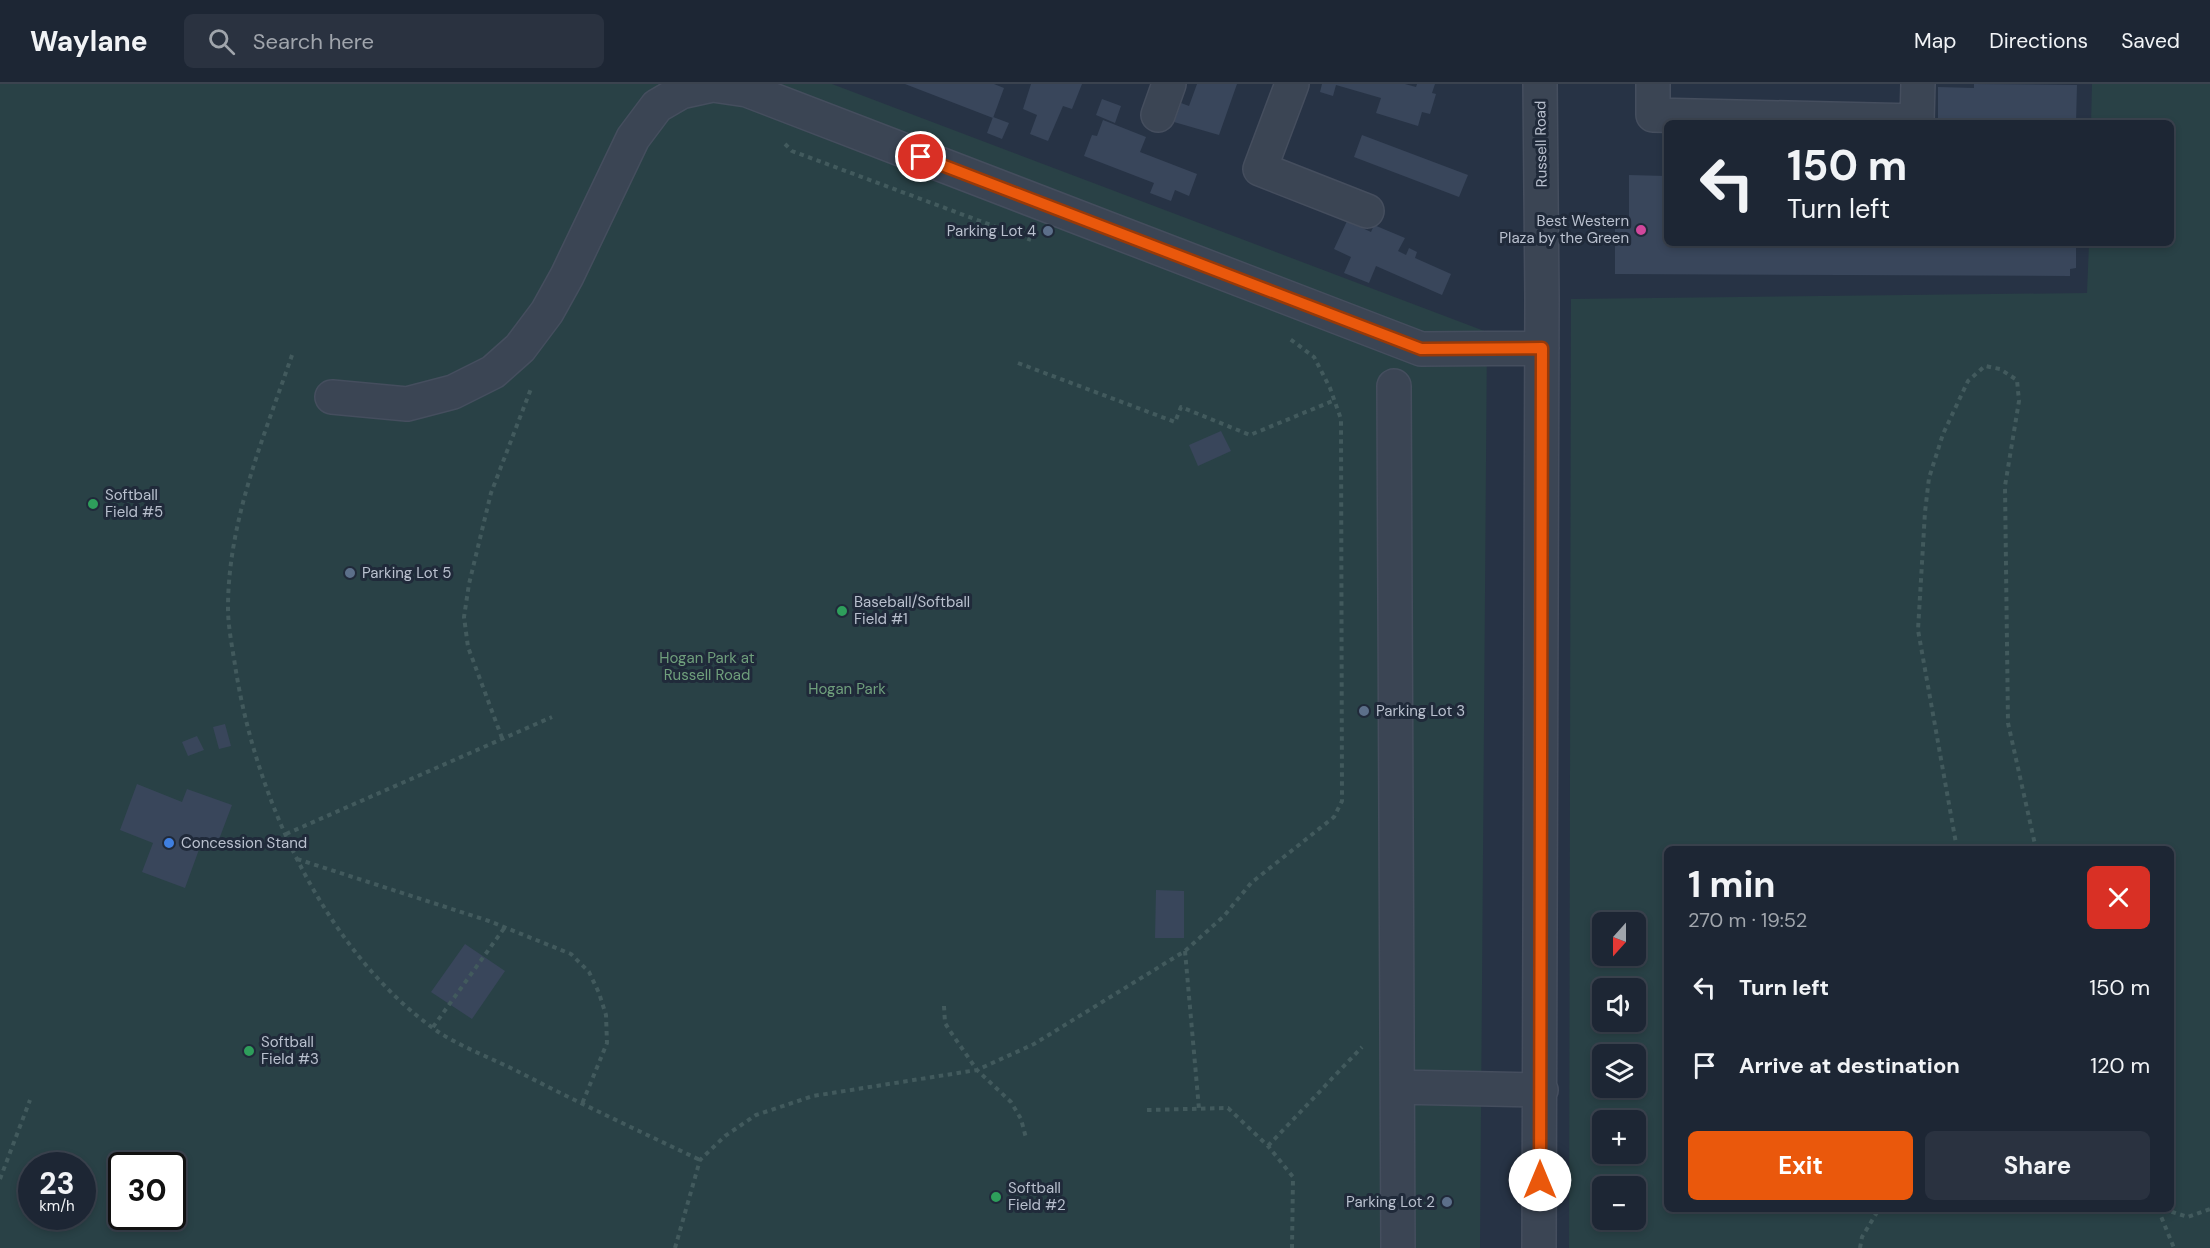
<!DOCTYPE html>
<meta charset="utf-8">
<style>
:root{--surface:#1d2634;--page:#2a3240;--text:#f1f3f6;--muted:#a0a5ac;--line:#3b434f;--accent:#ea580c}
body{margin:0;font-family:"DM Sans",sans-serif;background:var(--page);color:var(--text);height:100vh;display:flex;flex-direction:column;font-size:22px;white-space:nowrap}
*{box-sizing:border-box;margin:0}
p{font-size:20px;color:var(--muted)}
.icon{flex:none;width:33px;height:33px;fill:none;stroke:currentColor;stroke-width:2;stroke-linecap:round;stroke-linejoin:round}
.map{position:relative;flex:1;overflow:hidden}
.sheet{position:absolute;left:1664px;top:762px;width:510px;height:366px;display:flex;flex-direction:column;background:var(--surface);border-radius:9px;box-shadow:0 3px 9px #0003,0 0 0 2px var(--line)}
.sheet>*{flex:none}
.hud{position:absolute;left:1664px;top:36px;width:510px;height:126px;border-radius:9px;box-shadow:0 3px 9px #0003,0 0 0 2px var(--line);background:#1d2634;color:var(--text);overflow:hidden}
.needle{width:39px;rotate:201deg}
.fabs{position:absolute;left:1592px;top:828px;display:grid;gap:12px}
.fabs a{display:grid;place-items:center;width:54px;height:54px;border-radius:9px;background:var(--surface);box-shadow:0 3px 9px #0003,0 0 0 2px var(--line);font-size:30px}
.speed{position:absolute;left:18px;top:1068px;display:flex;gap:12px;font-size:30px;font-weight:700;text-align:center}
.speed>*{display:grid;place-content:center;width:78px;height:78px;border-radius:50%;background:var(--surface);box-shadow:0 3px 9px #0003,0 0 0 2px var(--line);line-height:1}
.speed small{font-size:15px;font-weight:400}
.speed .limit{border:3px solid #111;border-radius:9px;background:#fff;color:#111}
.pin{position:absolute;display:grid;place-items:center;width:51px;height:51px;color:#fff;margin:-26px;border:3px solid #fff;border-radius:50%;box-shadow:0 2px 6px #0007}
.me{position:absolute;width:66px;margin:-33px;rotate:0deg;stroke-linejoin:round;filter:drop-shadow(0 0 4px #0008)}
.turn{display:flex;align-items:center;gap:21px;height:126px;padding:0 24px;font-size:27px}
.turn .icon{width:78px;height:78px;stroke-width:2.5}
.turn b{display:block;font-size:42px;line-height:51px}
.round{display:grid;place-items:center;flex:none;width:63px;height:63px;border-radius:9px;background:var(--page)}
.summary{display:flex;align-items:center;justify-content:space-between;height:102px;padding:0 24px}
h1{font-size:36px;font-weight:700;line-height:45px}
.action{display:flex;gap:12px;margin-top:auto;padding:12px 24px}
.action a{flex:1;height:69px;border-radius:9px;background:var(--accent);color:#fff;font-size:24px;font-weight:700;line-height:69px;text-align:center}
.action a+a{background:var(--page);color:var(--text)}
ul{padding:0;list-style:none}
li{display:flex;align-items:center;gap:18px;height:78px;padding:0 24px}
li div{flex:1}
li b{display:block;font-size:22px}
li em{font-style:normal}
header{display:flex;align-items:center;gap:36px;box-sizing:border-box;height:84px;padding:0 30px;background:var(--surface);border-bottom:2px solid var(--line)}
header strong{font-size:28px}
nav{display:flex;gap:33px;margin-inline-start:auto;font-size:21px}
.search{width:420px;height:54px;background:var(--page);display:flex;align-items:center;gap:15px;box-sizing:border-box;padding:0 21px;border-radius:9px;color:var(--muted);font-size:22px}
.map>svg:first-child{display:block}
.green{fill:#294146;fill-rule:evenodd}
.building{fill:#39465b}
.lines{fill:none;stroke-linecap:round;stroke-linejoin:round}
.minor-casing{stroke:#454e5e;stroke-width:36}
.path{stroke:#425a5d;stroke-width:4;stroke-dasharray:4.5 4.5;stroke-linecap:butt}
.minor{stroke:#3b4554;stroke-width:33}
.route-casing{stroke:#983908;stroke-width:15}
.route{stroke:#ea580c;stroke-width:10}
.hotel-dot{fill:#d1479c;stroke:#202a3a;stroke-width:2}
.service-dot{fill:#5c6f8a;stroke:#202a3a;stroke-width:2}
.leisure-dot{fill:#2e9e5b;stroke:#202a3a;stroke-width:2}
.shop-dot{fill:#3f7fe0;stroke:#202a3a;stroke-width:2}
.labels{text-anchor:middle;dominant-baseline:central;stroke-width:6;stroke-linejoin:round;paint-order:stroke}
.street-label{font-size:15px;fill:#b9c0ce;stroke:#202a3a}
.poi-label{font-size:15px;fill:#b9c0ce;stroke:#202a3a;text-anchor:start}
.park-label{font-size:15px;fill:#6f9f7c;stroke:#202a3a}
</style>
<header>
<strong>Waylane</strong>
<div class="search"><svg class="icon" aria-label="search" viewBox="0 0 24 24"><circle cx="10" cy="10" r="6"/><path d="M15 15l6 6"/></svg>Search here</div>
<nav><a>Map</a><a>Directions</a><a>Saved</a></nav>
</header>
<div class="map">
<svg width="2210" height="1164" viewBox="0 0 2210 1164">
<rect width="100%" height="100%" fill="#273345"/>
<path class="green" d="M0,0H832L1487,248L1480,1164H0ZM32,1082H82V1132H32ZM122,1082H172V1132H122Z
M2092,0H2210V1164H1569L1571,215L2087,209L2089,159H2170V39H2091ZM1666,765H2170V1125H1666ZM1602,838H1635V872H1602ZM1635,904V938H1602V904ZM1602,970H1635V1004H1602ZM1602,1036H1635V1070H1602ZM1635,1102V1136H1602V1102Z"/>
<path class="building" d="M905,0H994L1004,4L993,34Z
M1031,0H1082L1072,25L1063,22L1048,57L1030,50L1037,31L1023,25Z
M1197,0H1237L1219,51L1174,38L1181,19L1189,22Z
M1322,0H1405L1416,3L1417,0H1435L1432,9L1436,10L1430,30L1422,28L1418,42L1376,29L1381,14L1336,1L1333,12L1320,8Z
M1974,0L2077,1L2076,39H1938V3L1974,4Z
M1102,15L1121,22L1115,39L1096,31Z
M993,33L1009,39L1002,55L987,49Z
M1103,36L1146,53L1140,68L1197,90L1189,112L1175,106L1171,117L1150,109L1154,99L1084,72L1092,51L1097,52Z
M1362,51L1468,91L1459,113L1354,73Z
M1629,91L1666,92V159H2076V184L2070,185V192L1615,190V133L1629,134Z
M1347,137L1371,148L1374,141L1405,154L1398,167L1406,171L1409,164L1417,168L1415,174L1451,190L1442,211L1376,182L1369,199L1344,189L1351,173L1334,165Z
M1221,347L1231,367L1198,382L1189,361Z
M225,640L231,662L219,665L213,643Z
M197,652L204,666L188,672L182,658Z
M137,700L182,718L187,705L232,721L215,766L201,760L185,804L142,788L153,759L120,746Z
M1156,806L1184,807V854H1155Z
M465,860L505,887L472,935L431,908Z"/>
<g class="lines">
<g class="minor-casing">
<path id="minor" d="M1292,0L1260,85L1367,127
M1653,0V31L1917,37L1918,0
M1158,31L1169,0
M1394,302L1398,1164
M332,313L407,320L453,308L493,288L520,264L547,228L567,192L633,54L657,22L681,8L713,1L747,6L1421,265L1542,264
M1398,1003L1541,1006
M1539,1164L1542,214L1540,0"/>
</g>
<path class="path" d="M785,60L792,67L1031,156
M292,271C264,353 228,436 228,524C228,542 232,562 235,581C255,713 325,868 437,947C461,963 491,974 517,987C577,1018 639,1047 700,1076
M1018,279L1175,338L1181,323L1250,351L1335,316
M502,654L468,563L464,533L469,500L491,409L532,302
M286,750L552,633
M1957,765L1918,546L1925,428L1929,394L1943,350L1968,297L1985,282L2000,285L2017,296L2019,317L2005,402L2008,639L2036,765
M297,775L489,837L571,870L589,888L599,909L606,931L607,959L582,1020
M1185,867L1199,1025
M944,922L945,939L950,947L977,986L1011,1018L1021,1035L1026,1054
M433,943L505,843
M1147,1026L1228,1024L1268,1062L1293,1093L1292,1164
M1268,1062L1362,963
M0,1095L30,1016
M2158,1125L2174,1164
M2163,1125L2188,1133L2210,1125
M675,1164L700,1076L725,1052L756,1031L813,1012L977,986L1034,960L1185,867L1224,832L1251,799L1334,733L1342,717L1341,335L1330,304L1314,273L1290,255
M1860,1164L1862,1153L1879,1125"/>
<use href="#minor" class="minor"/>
</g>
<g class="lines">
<g class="route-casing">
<path id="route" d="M921,73L1421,265L1542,264L1540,1096"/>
</g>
<use href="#route" class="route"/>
</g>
<circle class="hotel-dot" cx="1641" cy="146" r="6"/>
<g class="service-dot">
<circle cx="1048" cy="147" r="6"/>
<circle cx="350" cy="489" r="6"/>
<circle cx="1364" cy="627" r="6"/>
<circle cx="1447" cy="1118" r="6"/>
</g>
<g class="leisure-dot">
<circle cx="93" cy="420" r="6"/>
<circle cx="842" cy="527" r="6"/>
<circle cx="249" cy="967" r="6"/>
<circle cx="996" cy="1113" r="6"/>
</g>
<circle class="shop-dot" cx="169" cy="759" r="6"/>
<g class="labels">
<g class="street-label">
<text transform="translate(1541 60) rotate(-91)">Russell Road</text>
</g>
<g class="poi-label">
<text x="1629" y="137" text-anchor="end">Best Western<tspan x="1629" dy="17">Plaza by the Green</tspan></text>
<text x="1036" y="147" text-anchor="end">Parking Lot 4</text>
<text x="105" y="411">Softball<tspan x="105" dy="17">Field #5</tspan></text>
<text x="362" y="489">Parking Lot 5</text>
<text x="854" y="518">Baseball/Softball<tspan x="854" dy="17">Field #1</tspan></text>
<text x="1376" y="627">Parking Lot 3</text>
<text x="181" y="759">Concession Stand</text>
<text x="261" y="958">Softball<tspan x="261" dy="17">Field #3</tspan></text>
<text x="1008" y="1104">Softball<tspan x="1008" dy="17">Field #2</tspan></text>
<text x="1435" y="1118" text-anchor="end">Parking Lot 2</text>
</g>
<g class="park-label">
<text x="707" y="574">Hogan Park at<tspan x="707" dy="17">Russell Road</tspan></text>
<text x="847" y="605">Hogan Park</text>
</g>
</g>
</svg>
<div class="fabs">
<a><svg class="needle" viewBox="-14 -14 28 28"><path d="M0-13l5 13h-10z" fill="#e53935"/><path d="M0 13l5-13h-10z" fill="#a0a5ac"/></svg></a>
<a><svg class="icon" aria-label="sound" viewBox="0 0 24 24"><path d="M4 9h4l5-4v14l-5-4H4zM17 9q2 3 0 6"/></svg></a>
<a><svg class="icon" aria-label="layers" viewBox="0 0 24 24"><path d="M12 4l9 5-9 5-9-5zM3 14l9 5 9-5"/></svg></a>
<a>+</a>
<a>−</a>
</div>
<div class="speed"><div>23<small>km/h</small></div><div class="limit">30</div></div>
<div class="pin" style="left:921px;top:73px;background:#d93025"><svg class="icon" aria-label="arrive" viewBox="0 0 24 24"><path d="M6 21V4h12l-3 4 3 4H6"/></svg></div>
<svg class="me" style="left:1540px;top:1096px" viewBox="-20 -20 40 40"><circle r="19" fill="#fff"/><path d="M0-13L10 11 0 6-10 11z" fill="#ea580c"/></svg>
<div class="hud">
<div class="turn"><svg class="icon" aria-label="left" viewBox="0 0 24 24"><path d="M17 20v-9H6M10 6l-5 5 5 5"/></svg><div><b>150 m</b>Turn left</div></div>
</div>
<section class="sheet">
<div class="summary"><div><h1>1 min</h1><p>270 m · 19:52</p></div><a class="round" style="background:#d93025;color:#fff"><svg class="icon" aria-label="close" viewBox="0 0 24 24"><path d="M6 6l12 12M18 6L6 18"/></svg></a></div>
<ul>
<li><svg class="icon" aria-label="left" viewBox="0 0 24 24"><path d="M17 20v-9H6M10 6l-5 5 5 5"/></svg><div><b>Turn left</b></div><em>150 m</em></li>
<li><svg class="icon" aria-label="arrive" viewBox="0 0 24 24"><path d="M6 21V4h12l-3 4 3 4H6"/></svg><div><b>Arrive at destination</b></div><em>120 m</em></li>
</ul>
<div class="action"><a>Exit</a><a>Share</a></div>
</section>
</div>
